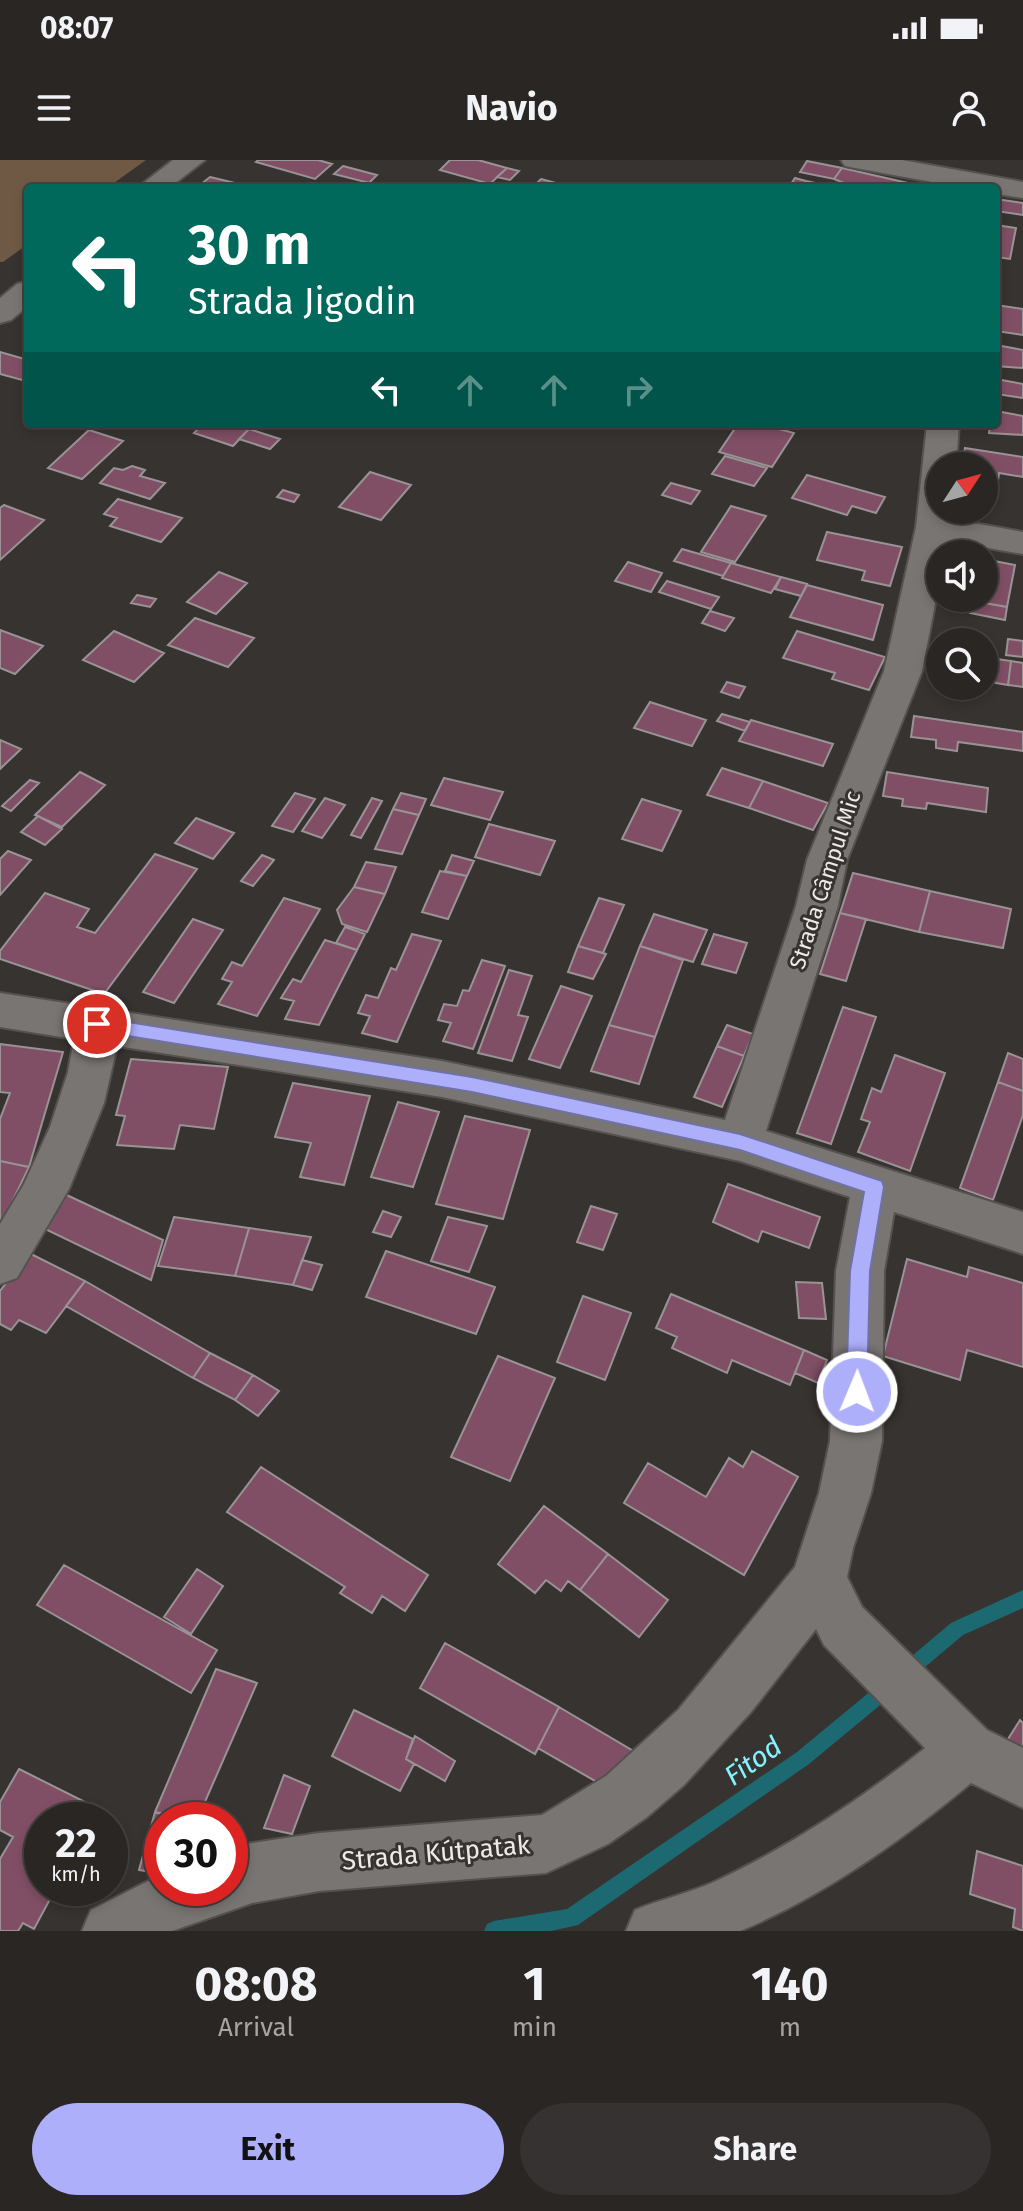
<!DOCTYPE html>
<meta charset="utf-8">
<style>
:root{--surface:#292624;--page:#353231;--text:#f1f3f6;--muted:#a5a5a6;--line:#454341;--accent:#adaffb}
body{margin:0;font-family:"Fira Sans",sans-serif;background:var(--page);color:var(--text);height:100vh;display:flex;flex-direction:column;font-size:30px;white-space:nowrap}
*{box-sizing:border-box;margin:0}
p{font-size:26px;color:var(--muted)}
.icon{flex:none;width:44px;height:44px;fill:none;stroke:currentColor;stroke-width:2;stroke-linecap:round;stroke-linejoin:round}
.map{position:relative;height:1771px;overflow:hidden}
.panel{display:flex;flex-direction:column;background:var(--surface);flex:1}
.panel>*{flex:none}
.top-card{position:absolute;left:24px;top:24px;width:976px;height:244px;border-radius:8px;box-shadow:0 4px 12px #0003,0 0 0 2px var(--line);background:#00695c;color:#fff;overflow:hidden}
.needle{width:52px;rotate:54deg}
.fabs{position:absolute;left:926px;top:292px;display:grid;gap:16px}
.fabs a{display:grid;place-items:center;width:72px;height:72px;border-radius:50%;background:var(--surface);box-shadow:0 4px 12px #0003,0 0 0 2px var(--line);font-size:40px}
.speed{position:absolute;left:24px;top:1642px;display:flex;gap:16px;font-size:40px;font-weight:700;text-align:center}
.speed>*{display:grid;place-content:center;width:104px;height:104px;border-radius:50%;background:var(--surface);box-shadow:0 4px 12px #0003,0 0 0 2px var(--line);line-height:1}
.speed small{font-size:20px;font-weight:400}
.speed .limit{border:12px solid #d22;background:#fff;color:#111}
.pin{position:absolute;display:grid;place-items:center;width:68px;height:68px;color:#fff;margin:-34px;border:4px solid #fff;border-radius:50%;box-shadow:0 2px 8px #0007}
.me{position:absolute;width:88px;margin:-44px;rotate:1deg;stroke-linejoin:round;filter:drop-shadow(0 0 6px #0008)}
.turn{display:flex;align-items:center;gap:28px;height:168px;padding:0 32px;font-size:36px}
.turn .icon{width:104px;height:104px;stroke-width:2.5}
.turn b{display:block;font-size:56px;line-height:68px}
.lanes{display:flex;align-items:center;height:76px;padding:0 32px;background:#0003;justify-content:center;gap:40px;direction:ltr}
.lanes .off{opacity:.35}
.eta{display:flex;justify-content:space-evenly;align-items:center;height:136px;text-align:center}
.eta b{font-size:48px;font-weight:700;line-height:56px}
.button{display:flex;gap:16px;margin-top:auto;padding:16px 32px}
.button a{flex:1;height:92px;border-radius:48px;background:var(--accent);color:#111;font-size:32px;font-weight:700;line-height:92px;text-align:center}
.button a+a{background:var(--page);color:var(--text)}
.status{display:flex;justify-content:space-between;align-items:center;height:56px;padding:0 40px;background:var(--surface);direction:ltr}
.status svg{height:22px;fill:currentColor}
header{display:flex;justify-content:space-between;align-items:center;height:104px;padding:0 32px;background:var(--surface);font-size:36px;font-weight:700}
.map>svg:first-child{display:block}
.green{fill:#705944}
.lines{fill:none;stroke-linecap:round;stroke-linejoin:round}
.stream{fill:#1d6971;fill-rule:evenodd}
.building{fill:#804f65;stroke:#999395;stroke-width:2}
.minor-casing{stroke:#54514e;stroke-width:4}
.secondary-casing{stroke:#54514e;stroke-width:4}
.minor{fill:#797572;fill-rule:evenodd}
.secondary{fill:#797572;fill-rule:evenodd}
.route{fill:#adaffb;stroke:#7072a3;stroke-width:2}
.labels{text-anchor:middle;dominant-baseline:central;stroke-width:6;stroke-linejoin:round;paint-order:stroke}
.street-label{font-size:22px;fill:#edebe9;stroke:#373330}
.near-street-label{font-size:26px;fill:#edebe9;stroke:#373330}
.near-water-label{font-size:28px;font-style:italic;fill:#85f3fe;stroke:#373330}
</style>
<div class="status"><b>08:07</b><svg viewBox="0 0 49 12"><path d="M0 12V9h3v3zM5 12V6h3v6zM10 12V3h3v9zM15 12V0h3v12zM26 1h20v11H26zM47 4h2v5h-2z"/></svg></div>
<header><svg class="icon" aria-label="menu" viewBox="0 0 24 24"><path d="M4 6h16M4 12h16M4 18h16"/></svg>Navio<svg class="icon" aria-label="person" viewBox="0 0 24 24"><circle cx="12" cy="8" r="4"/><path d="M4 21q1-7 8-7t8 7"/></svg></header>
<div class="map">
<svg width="1023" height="1771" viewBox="0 0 1023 1771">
<rect width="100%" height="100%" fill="#373330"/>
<path class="green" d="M0,0H146L107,28H28V84L3,102H0Z"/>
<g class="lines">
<path class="stream" d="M1023,1430V1448L963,1475L912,1518L906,1521L900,1518L897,1512L900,1506L951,1463Z
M890,1517L896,1520L899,1526L896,1532L809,1604L578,1765L551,1771H484L487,1764L494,1761L567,1749L797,1592L884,1520Z"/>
</g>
<path class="building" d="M258,0H318L332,4L315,19L256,2Z
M450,0H478L507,8L490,24L440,10Z
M807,1L842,8L834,19L800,12Z
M343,6L377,15L369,23L334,14Z
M507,8L519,11L510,20L497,17Z
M842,8L930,28H856L834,19Z
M210,17L256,28H196Z
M795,18L806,21L815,23L812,28L789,27Z
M541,19L574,28H526L533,27Z
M996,39L1023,43V55L996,51Z
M996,65L1016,68L1010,99L996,97Z
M996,145L1023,149V175L996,171Z
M996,185L1023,190V208L996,206Z
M0,192L28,200V215L22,220L0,214Z
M996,219L1023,224V238L996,234Z
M996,251L1023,256V275L989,273L990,266L976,264H996Z
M203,264H232L249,269L233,286L194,273Z
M738,264H761L794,273L772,307L719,292Z
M249,269L280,279L270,289L239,279Z
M89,270L123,281L82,319L48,308Z
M965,288L1023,297V317L999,313L998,321L984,319V306H962Z
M725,296L767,308L754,326L712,314Z
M132,306L145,310L140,316L165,323L150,339L100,323L114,308L123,310Z
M370,312L411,325L381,360L339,347Z
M807,315L885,337L876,353L852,346L847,355L792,338Z
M671,323L700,331L691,344L662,335Z
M283,330L299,335L294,342L277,337Z
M118,339L182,358L161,382L110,366L117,358L104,354Z
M4,345L44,360L0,400V348Z
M731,346L766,356L735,402L701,392Z
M827,372L902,387L890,426L862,420L865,411L817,400Z
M682,389L731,403L723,416L674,401Z
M984,399L1015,405L1007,447L969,440L984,438Z
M628,402L662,413L651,432L615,421Z
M731,403L781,417L771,433L722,418Z
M219,412L247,423L216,454L187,442Z
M781,417L807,424L801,436L775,429Z
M667,421L719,437L711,449L659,432Z
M807,425L883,445L873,480L790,457Z
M137,435L156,439L150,447L131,443Z
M973,441L1007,447L1005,460L970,453Z
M710,451L734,458L725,471L702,463Z
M195,458L254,478L228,507L168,485Z
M0,470L43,486L15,514L0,508Z
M114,471L164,493L134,522L83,500Z
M797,471L885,497L869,530L832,519L835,513L783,498Z
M1008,479L1023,481V497L1006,495Z
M935,489L940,490V513L931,512Z
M984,497L1011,501L1008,525L984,521Z
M1011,501L1023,503V527L1008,525Z
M727,522L745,527L739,538L721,532Z
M650,542L706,560L692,586L634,568Z
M722,554L750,562L745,571L717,561Z
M914,556L1023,572V591L958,582L957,591L936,588V580L911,577Z
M751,560L833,584L823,606L739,581Z
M0,580L21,589L0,609Z
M722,608L763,621L749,648L707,635Z
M80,612L105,625L62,667L35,655Z
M887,612L988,628L986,652L927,643L926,649L902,646L903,639L883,636Z
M444,618L503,632L490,660L431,645Z
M30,620L39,623L11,651L2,646Z
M763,621L828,643L813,670L749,648Z
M295,633L315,639L293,672L272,666Z
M401,633L426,639L419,655L393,649Z
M325,638L345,645L322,678L302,671Z
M372,638L382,641L361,678L351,675Z
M642,639L681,651L662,691L622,679Z
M393,649L419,655L402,694L375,689Z
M38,656L62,669L45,685L21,672Z
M196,658L234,673L213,699L175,683Z
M489,664L555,681L540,715L475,697Z
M8,691L31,700L0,735V699Z
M155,694L197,709L104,834L0,799V791L45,733L89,749L77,767L95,773Z
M262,695L274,700L253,726L241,721Z
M452,695L474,701L467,716L445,711Z
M366,702L396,707L385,734L354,727Z
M440,711L467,716L448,759L422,752Z
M853,713L930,731L919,772L840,753Z
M354,727L385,734L367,772L342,764L337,750Z
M930,731L1011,749L1003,788L919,772Z
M284,738L320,749L257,856L218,844L232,822L222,819L232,802L242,806Z
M599,738L624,745L603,793L578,786Z
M840,753L866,759L846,821L820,814Z
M654,754L707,770L693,802L640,786Z
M193,759L223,770L174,843L143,832Z
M345,767L365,774L357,790L336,783Z
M412,774L441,781L397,882L362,873L370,856L358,853L366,835L378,838L391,808L396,810Z
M714,774L747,783L736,813L702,804Z
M325,780L357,790L319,865L285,859L294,841L281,838L293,819L301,822Z
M578,786L606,794L593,819L568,812Z
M640,786L683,800L655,877L609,865Z
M482,800L505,806L473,889L443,881L451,863L438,860L444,844L457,846L463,830L469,831Z
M509,810L532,816L518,855L528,857L512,901L478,893Z
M561,826L592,836L560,908L529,899Z
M843,847L876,857L831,984L797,973Z
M609,865L655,877L639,924L591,911Z
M727,865L753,874L744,896L717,886Z
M0,884L63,892L29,1007L0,1001V959L10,933L0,932Z
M717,886L744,896L722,947L694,937Z
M1008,893L1023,899V931L998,922Z
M895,895L945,913L910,1011L858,992L870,962L861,959L872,928L881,932Z
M131,899L228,907L214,969L180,965L174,989L117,985L125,956L116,955Z
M998,922L1023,931V955L993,1040L960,1028Z
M293,923L370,936L344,1025L300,1017L311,983L275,977Z
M398,942L439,952L413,1027L371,1017Z
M465,956L530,970L503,1059L436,1044Z
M0,1001L29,1007L0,1067Z
M728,1024L820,1057L809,1088L762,1071L758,1082L713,1062Z
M56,1030L163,1080L151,1120L43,1068Z
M591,1046L617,1054L603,1090L577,1082Z
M383,1051L401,1057L391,1077L373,1072Z
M174,1057L249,1068L235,1116L158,1106Z
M448,1057L487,1066L469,1112L431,1101Z
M249,1068L311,1077L293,1125L235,1116Z
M25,1091L85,1121L46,1173L19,1160L11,1170L0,1164V1131L6,1123L2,1122Z
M386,1091L495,1127L476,1174L366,1137Z
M907,1099L967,1117L969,1107L1023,1123V1207L967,1190L960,1220L883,1196Z
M302,1100L322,1105L312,1130L293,1125Z
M85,1121L210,1193L193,1218L66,1146Z
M796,1122L822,1123L826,1159L799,1158Z
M671,1134L804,1190L790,1225L732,1200L727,1213L672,1188L677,1177L656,1168Z
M583,1136L631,1153L605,1220L557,1202Z
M804,1190L827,1200L818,1223L795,1213Z
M210,1193L253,1215L235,1240L193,1218Z
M498,1196L555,1218L510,1321L451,1297Z
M253,1215L279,1231L258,1256L235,1240Z
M752,1291L798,1317L744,1415L624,1343L648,1303L706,1337L729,1298L743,1307Z
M261,1307L428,1415L405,1451L382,1436L372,1453L340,1433L345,1427L227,1352Z
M544,1346L608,1394L580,1430L568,1421L561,1431L546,1420L535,1433L498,1404Z
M608,1394L668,1440L639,1477L580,1430Z
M64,1405L217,1490L191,1533L37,1445Z
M197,1409L223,1426L191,1474L164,1457Z
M445,1483L559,1547L535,1594L420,1528Z
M216,1509L257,1523L197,1660L155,1652Z
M559,1547L635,1592L602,1625L538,1588Z
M354,1550L413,1579L406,1599L414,1604L400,1631L332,1596Z
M1020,1560L1023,1563V1602L1003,1587Z
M415,1576L455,1601L445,1621L406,1599Z
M19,1609L99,1649L93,1660H42V1728H56L34,1769L23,1763L18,1771H0V1699L13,1677L0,1670V1642Z
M284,1615L310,1626L292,1674L264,1668Z
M155,1652L187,1660H162V1714L139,1710Z
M977,1691L1023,1706V1771L1013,1767L1015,1749L970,1734Z"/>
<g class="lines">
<g class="minor-casing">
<path id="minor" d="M841,0H902L1023,22V38L996,34V28H965L855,8L845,6Z
M927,264H959L956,306H940V350H952L951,359L1023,372V394L948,381L945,394H940V418L922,511L847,700L838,746L766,971L1023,1052V1094L894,1052L884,1111L882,1281L871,1333L853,1388L847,1417L862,1447L987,1570L1023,1588V1648L971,1623C901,1681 824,1736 740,1771H626L635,1750C661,1739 690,1733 716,1721C791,1686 861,1639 925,1588L824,1485L816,1469L751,1552L684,1625L647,1657L608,1684L546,1713L319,1731L252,1743L172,1771H82L91,1750L162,1714V1728H230V1691L252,1683L319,1673L542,1655L606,1616L678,1550L795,1407L819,1333L830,1281L836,1111L850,1037L740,1001L442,937L117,886L104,943L69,1029L17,1118L0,1124V1064L24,1024L50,967L68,912L74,879L0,867V833L442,901L725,960L796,746L807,700L884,511L916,367Z"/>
</g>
<g class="secondary-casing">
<path id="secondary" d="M173,0H205L169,28H137Z
M28,121V146L11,160L0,163V138L17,124Z"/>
</g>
<use href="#minor" class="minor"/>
<use href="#secondary" class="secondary"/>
</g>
<path class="route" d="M97,857L472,917L740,974L882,1021L884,1027L870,1111L867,1232L864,1238L857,1241L849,1238L846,1232L850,1111L864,1032L740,990L472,932L97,871L88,864Z"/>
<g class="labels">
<g class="street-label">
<text transform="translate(825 720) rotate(-72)">Strada Câmpul Mic</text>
</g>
<g class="near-street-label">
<text transform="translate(436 1693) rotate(-5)">Strada Kútpatak</text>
</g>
<g class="near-water-label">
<text transform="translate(753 1601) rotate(-35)">Fitod</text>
</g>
</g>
</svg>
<div class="fabs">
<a><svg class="needle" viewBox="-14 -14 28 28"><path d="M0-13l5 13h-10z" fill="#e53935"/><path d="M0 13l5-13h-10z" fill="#a5a5a6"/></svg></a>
<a><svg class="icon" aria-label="sound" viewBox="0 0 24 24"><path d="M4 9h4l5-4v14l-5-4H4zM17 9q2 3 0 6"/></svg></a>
<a><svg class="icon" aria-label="search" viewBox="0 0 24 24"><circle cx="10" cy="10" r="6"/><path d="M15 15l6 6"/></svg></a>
</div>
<div class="speed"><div>22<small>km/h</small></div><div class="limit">30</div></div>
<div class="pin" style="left:97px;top:864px;background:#d93025"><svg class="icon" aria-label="arrive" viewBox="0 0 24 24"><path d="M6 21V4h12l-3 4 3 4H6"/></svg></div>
<svg class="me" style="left:857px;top:1232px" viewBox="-20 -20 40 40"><circle r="17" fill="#adaffb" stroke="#fff" stroke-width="3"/><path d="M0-11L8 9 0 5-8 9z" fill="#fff"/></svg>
<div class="top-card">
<div class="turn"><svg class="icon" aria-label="left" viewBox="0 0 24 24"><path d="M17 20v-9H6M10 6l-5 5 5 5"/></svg><div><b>30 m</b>Strada Jigodin</div></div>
<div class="lanes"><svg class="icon" aria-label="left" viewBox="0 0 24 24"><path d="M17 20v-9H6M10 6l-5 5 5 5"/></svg><svg class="icon off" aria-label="ahead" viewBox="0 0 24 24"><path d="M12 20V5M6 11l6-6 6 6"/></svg><svg class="icon off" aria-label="ahead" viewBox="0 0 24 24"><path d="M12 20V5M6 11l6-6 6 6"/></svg><svg class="icon off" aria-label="right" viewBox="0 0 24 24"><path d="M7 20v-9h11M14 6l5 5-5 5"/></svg></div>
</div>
</div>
<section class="panel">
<div class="eta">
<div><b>08:08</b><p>Arrival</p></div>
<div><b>1</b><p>min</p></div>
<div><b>140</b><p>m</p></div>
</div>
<div class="button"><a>Exit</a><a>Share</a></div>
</section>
